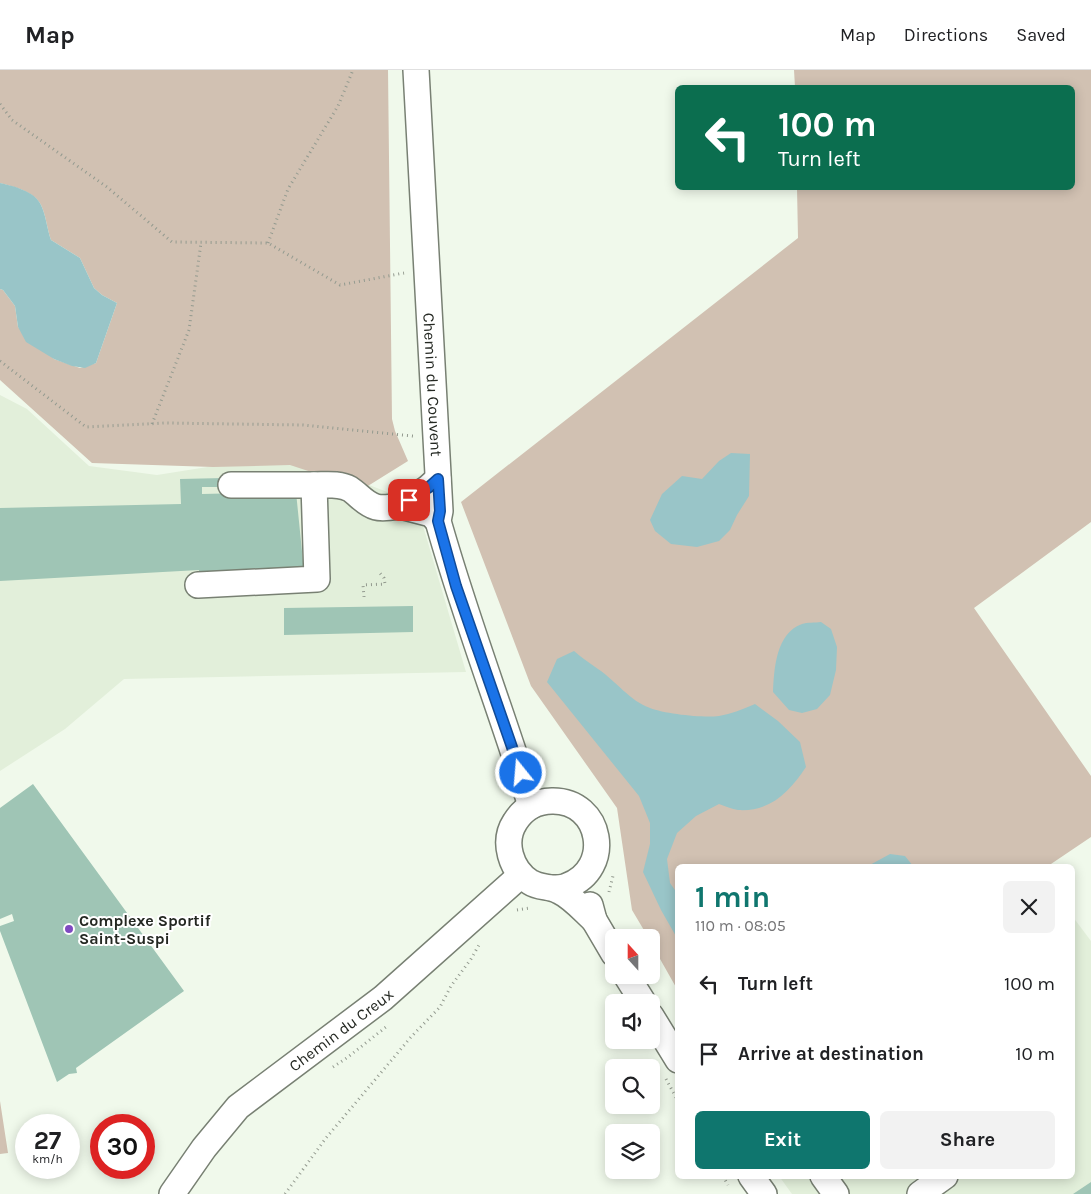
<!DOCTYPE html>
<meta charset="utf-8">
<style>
:root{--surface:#fff;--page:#f2f2f2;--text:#202124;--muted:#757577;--line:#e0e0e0;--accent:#0f766e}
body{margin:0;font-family:Karla,sans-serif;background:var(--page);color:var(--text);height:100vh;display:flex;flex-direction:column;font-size:19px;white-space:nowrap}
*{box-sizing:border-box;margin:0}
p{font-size:16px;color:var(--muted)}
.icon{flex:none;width:28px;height:28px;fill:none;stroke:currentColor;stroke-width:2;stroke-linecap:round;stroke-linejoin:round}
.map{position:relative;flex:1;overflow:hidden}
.sheet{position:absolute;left:675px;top:794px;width:400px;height:315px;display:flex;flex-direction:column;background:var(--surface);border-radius:8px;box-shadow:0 2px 12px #0003}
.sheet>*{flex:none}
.guide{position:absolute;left:675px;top:15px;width:400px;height:105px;border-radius:8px;box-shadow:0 2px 12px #0003;background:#0b6e4f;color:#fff;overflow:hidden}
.needle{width:32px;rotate:339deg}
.fabs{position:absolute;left:605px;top:859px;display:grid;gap:10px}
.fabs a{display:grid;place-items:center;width:55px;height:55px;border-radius:8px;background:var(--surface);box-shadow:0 2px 12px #0003;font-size:25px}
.speed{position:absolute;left:15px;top:1044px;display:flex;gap:10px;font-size:25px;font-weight:700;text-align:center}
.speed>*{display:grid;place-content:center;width:65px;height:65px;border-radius:50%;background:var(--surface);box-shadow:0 2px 12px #0003;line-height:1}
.speed small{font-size:12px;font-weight:400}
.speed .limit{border:8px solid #d22;background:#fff;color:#111}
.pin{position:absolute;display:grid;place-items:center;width:42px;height:42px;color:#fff;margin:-21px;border-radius:10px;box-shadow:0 2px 8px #0006}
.me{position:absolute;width:55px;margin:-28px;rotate:343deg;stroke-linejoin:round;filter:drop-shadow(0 0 4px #0008)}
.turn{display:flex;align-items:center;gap:18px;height:105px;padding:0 20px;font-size:22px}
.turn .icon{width:65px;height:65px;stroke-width:2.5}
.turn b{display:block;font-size:35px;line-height:42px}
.round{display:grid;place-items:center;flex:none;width:52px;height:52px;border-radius:8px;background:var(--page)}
.headline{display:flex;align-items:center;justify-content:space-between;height:85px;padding:0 20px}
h1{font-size:30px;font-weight:700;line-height:38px;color:var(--accent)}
.cta{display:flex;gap:10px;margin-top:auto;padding:10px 20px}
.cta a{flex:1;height:58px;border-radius:8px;background:var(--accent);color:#fff;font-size:20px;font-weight:700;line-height:58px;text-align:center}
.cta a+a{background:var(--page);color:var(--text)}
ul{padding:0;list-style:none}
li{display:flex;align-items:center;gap:15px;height:70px;padding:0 20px}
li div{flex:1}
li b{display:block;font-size:19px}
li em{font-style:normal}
header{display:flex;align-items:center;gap:30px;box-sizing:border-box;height:70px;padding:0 25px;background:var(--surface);border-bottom:1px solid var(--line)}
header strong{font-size:24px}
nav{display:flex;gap:28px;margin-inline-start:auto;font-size:18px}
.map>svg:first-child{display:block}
.built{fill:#e2efda}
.green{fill:#d1c1b2}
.water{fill:#99c5c8}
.building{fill:#9fc5b5}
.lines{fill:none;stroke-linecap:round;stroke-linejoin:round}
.minor-casing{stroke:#788073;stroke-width:28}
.path{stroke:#939a8f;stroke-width:3;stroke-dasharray:1 4;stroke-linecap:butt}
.minor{stroke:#fff;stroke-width:25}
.route-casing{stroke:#114b97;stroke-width:12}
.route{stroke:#1a73e8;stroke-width:9}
.poi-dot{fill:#7f4ac1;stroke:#fff;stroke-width:2}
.labels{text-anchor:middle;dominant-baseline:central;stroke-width:4;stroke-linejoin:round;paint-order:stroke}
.street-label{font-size:16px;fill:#242822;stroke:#fff}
.poi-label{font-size:16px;font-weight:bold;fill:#242822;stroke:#fff;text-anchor:start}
</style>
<header>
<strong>Map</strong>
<nav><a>Map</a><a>Directions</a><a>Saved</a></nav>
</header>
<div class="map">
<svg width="1091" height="1124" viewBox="0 0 1091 1124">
<rect width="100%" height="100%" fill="#f0f9eb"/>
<path class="built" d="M0,325L27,339L89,396L157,405L288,384L390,423L406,424L416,432L466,602L124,609L65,659L0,701Z
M1073,847L1091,871V1124H792L779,1106H1072Z"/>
<path class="green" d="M0,0H388L392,349L395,361L408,391L363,419L290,395L213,397L92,393L0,310V219L3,220L15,236L18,257L54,289L80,298L96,293L117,233L102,225L94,218L80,188L51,170C47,159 46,145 41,135C34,121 14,117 0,113Z
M794,0H1091V452L974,538L1091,706V767L1048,796H678L677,919L651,873V868L648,867L632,840L617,738L531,616L461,432L798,168L797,118H1072V18L795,17Z
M0,1031L8,1083L0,1084Z"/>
<path class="water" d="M0,113C13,116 35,121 41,135C46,145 47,159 51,170L80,188L94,218L102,225L117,233L96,293L85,298L72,296L54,289L26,272L18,257L15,236L3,220L0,219Z
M731,383L750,384L749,426L737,445L730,460L719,471L697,477L671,474L655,461L650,450L662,424L682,406L702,409L719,391Z
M821,552L831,559L837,577L836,600L830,625L817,639L802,643L789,640L773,622C774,599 776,563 802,554C807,552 815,553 821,552Z
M574,581C582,588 590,593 598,599C616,611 630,631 650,638C665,644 703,648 719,646C731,644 743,639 755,634L778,651L800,672L806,697C790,721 771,742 738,740C732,739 725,736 719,734L696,746L677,763L667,789L670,813L677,823V868L661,840L643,802L650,774V753L639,726L547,612L557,589Z
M890,784L905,786L913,796H868Z"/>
<path class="building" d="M224,408V417H202V424L296,422L304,501L199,506V500L0,511V438L181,434L180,409Z
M413,536V562L284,565V538Z
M33,714L184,921L76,998L77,1003L69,1004L57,1012L0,861V856L14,851L12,844L0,849V738Z
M1091,1112V1124H1073Z"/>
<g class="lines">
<g class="minor-casing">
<g id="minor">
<path id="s1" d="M416,0L440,441L438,451C465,547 501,640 531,736"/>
<path d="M438,409L428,418L400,436L431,444L438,451"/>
<path d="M231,415H314"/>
<path d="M198,515L317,509L314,415C326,415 339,413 350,419C358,424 365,434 376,437C383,439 393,437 400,436"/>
<path d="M552,818C557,818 563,818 567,816C614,799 602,730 552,731C536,731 523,739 515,752C502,772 511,800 530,812C539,818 550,816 559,821C572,827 583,840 594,850"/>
<path d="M590,835L594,850L614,884"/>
<path d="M626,905L643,932"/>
<path d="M651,946L678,990"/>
<path d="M751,1106L764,1124"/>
<path d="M823,1106L836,1124"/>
<path id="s2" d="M172,1124L204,1078L238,1037L383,928L521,805"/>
<path d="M920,1124L945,1106"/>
</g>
</g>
<path class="path" d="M0,34L12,50L107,117L172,172L268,173L340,215L404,203
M268,173L288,119L338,36L353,0
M0,291L86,357L165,353L303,355L413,366
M152,354L189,260L201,173
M364,527L363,515L385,514L384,508L379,502
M609,822L613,806
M517,840L530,838
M333,997L348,987L386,957
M666,1009L678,1031
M723,1106L728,1115
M285,1124L326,1068L411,967L440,937L451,916L471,889L479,875"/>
<use href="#minor" class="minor"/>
</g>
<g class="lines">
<g class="route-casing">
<path id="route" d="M409,430L428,418L438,409L440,441L438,451L456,516L521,703"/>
</g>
<use href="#route" class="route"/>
</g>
<circle class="poi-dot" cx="69" cy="859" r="5"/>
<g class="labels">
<g class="street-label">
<text stroke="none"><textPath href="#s1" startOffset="315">Chemin du Couvent</textPath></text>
<text stroke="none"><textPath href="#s2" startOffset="238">Chemin du Creux</textPath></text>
</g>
<g class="poi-label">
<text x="79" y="850">Complexe Sportif<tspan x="79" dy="18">Saint-Suspi</tspan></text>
</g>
</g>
</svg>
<div class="fabs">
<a><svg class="needle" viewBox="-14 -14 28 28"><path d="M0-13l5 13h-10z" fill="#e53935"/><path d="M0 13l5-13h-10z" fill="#757577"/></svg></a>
<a><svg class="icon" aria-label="sound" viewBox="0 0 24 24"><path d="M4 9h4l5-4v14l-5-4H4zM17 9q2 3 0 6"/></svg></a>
<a><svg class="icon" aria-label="search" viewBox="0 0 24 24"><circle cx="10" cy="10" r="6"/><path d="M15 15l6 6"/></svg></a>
<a><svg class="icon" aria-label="layers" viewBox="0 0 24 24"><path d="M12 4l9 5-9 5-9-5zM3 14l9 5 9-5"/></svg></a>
</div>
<div class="speed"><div>27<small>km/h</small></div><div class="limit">30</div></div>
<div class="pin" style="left:409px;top:430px;background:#d93025"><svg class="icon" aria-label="arrive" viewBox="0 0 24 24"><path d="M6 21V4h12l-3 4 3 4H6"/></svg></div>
<svg class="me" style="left:521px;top:703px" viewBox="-20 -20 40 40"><circle r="17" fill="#1a73e8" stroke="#fff" stroke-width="3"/><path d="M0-11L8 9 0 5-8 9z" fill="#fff"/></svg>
<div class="guide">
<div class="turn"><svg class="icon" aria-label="left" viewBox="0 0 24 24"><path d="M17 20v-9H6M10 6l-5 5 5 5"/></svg><div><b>100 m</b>Turn left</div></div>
</div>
<section class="sheet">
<div class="headline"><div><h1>1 min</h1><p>110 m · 08:05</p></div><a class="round"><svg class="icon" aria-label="close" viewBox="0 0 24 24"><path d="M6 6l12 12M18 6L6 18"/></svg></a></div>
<ul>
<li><svg class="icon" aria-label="left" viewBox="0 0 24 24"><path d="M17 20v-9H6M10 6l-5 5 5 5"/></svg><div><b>Turn left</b></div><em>100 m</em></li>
<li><svg class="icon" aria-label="arrive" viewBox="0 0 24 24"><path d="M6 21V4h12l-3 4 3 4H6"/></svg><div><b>Arrive at destination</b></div><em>10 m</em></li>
</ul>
<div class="cta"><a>Exit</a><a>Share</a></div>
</section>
</div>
